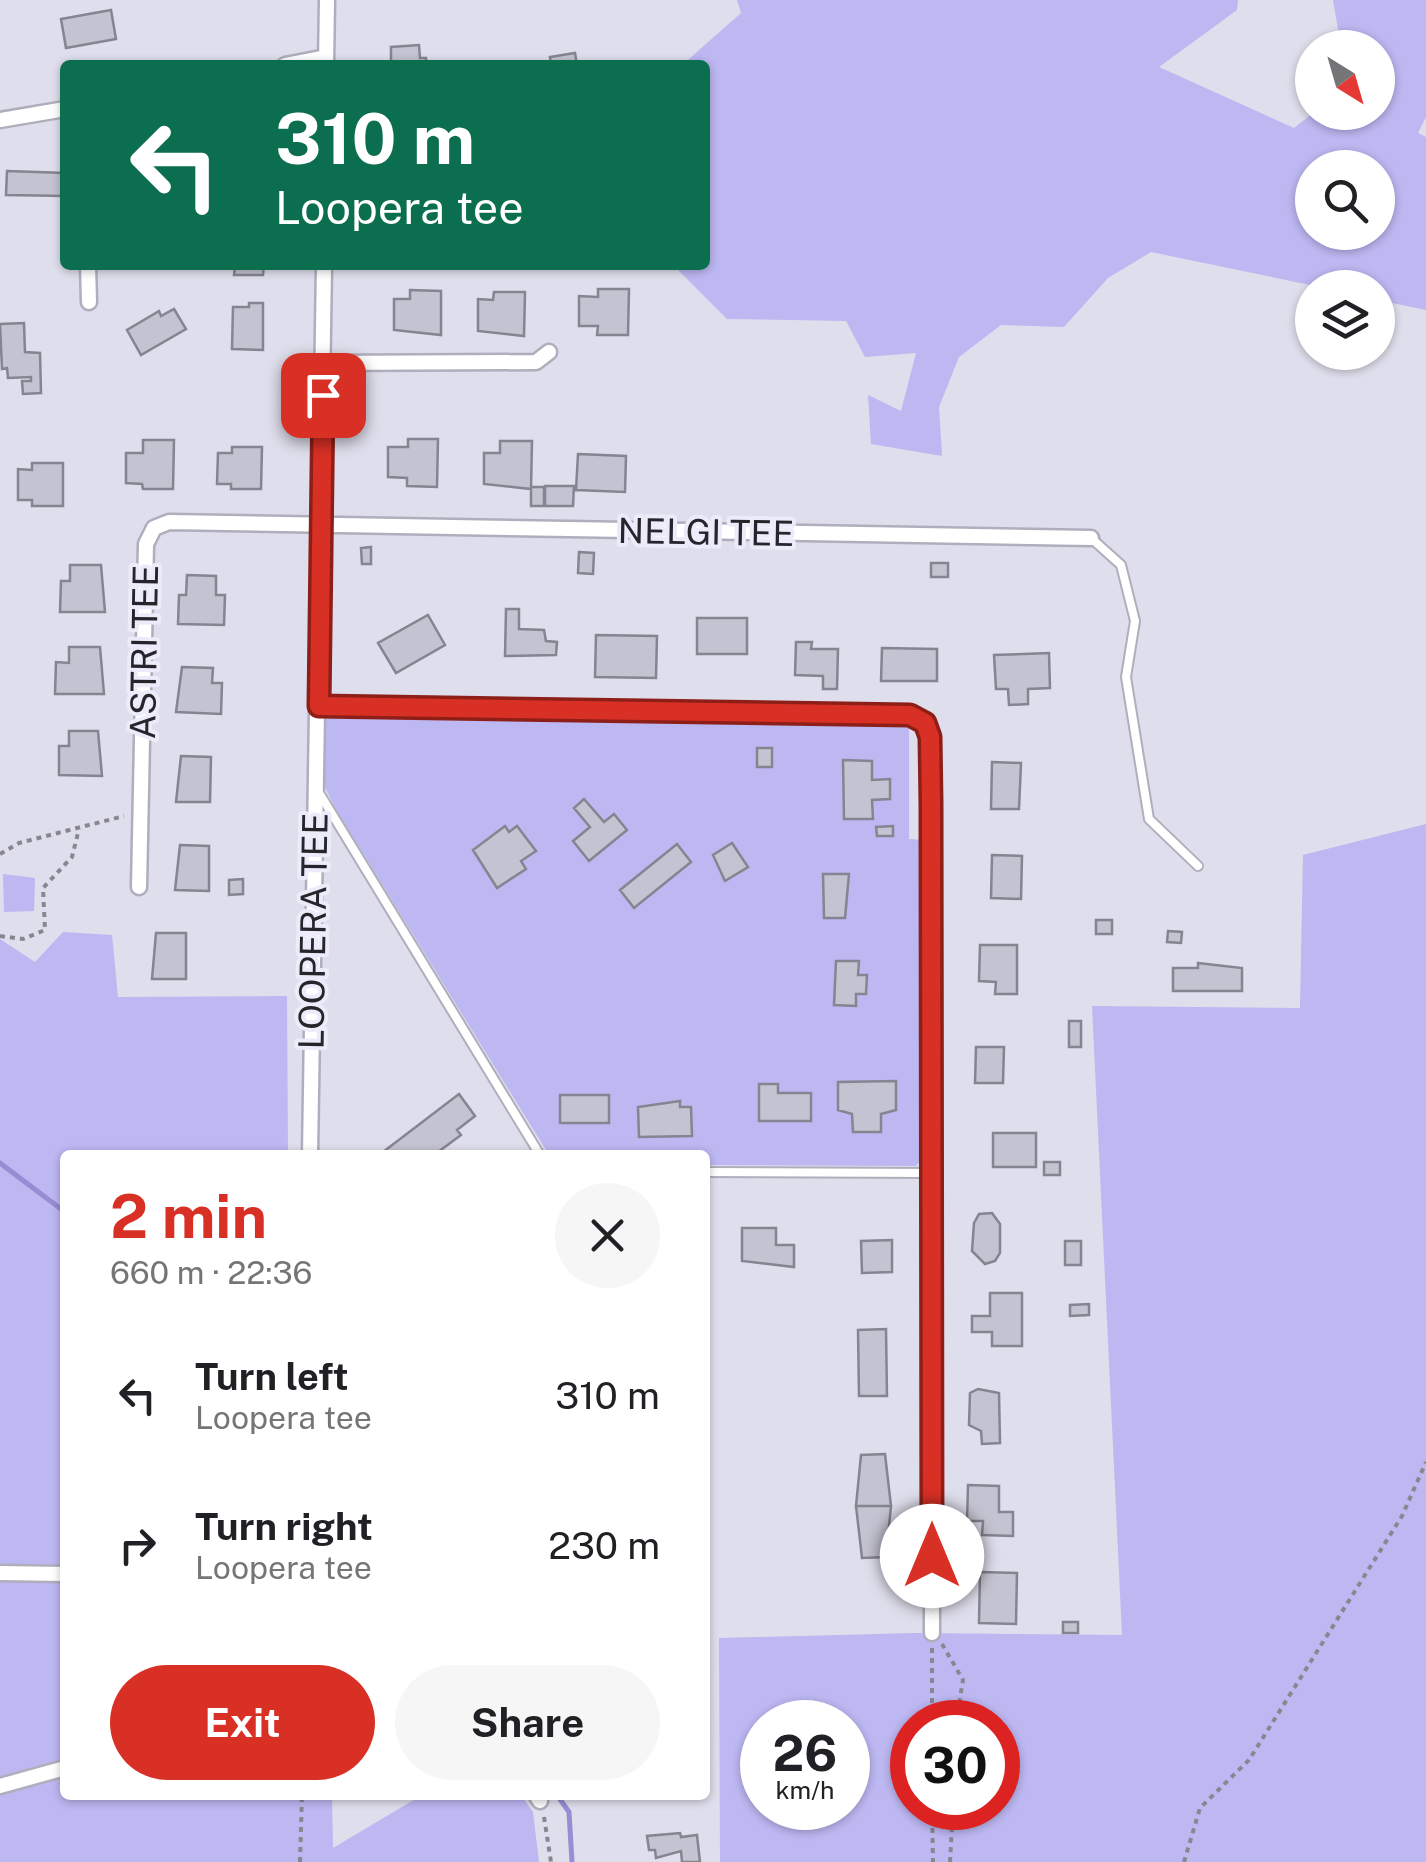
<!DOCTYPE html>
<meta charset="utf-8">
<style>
:root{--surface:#fff;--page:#f6f6f6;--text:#202124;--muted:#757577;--accent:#d93025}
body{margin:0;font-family:"Public Sans",sans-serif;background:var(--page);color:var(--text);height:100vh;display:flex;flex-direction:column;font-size:38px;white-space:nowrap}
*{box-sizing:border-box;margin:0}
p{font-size:32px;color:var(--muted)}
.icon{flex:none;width:55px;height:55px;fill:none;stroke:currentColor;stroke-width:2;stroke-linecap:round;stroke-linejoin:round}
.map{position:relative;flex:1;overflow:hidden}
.drawer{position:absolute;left:60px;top:1150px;width:650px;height:650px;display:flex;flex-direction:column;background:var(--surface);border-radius:10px;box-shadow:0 2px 8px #0004}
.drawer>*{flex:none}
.top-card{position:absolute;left:60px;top:60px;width:650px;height:210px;border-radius:10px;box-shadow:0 2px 8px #0004;background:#0b6e4f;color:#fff;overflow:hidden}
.needle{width:65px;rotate:143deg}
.fabs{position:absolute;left:1295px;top:30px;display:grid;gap:20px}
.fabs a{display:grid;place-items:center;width:100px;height:100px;border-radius:50%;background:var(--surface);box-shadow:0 2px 8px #0004;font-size:50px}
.speed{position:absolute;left:740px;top:1700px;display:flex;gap:20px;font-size:50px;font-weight:700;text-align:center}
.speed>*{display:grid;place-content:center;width:130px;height:130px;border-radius:50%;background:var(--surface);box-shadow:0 2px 8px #0004;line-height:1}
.speed small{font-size:25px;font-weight:400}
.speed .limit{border:15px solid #d22;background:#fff;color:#111}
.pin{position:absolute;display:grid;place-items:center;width:85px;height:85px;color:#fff;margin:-42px;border-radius:20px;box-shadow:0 5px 15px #0006}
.me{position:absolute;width:110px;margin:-55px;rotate:0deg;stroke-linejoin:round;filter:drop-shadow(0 0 8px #0008)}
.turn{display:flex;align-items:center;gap:35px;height:210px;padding:0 50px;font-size:45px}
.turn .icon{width:130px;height:130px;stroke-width:2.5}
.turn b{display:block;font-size:70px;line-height:85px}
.round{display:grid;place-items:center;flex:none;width:105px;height:105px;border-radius:52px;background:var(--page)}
.summary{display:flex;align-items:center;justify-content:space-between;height:170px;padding:0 50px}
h1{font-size:60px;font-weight:700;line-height:75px;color:var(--accent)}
.cta{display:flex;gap:20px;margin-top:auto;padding:20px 50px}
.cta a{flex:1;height:115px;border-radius:60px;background:var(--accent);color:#fff;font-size:40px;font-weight:700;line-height:115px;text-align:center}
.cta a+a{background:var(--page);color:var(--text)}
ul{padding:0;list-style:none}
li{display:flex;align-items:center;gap:30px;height:150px;padding:0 50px}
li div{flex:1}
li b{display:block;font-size:38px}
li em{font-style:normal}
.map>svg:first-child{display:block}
.green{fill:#bdb7f2;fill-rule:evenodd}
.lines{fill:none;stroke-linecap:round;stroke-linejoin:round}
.stream{stroke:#968dd4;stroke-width:5}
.building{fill:#c4c3d1;stroke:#858491;stroke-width:2.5}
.lane-casing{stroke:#afaebc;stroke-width:12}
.street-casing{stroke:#afaebc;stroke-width:19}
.path{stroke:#888791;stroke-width:4;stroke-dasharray:5 5;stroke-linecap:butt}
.lane{stroke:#fff;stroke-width:8}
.street{stroke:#fff;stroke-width:14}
.route-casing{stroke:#8d1f18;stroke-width:25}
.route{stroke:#d93025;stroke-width:18}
.labels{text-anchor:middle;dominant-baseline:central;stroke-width:8;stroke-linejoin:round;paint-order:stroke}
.street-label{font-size:35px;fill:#26252b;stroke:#ecebfa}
</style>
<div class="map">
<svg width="1426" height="1862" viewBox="0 0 1426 1862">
<rect width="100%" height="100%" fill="#dfdeec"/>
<path class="green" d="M737,0H1238L1237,10L1159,67L1294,128L1313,113L1378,112V48L1341,47L1333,0H1426V117L1418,133L1426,137V310L1378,300V288L1320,287L1151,252L1108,278L1064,327L1001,325L959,357L939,407L942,456L871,444L868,395L901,411L916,353L865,357L846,321L727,319L673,265H705V65H682L741,13ZM1312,168H1378V232H1312Z
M333,713L909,726V839L923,840L927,1152L916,1166L705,1165V1155H549L335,808L322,781V724Z
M1426,824V1862H720L719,1638L915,1633L1122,1635L1092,1006L1300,1008L1303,855ZM762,1722H848V1808H762ZM912,1722H998V1808H912Z
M3,874L35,878L34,911L4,912Z
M63,932L112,935L118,997L287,996L288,1155H65V1795H332L333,1848L422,1795H521L533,1812L539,1862H0V939L35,962Z"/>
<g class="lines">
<path class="stream" d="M0,1163L65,1212
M557,1795L569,1812L572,1862"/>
</g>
<path class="building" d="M111,10L116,39L66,48L61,19Z
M419,45L420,58H426L427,65H387L391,61V47Z
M575,53L577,65H551L550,57Z
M7,171L65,173V196L6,195Z
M264,265L263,275H234L235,267H223Z
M598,289H629L628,335H597L598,326H579V296L598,297Z
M410,290L441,291V335L394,330V299H410Z
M494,292H525L524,336L478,331V299L493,300Z
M249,303H263V350L232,349L233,307H249Z
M174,309L186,329L141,355L127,330L159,311L161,316Z
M24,323L25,352L40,353L41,393L23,394L22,381H31V377L8,378L7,368L2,369L0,324Z
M408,439H438L437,487L407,486V478L388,477V447H408Z
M143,440H174L173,489H143L142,484L126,483V453H143Z
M500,441H532L531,489L484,484V453H500Z
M232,447H262L261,489H231V484H217L218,453H232Z
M578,454L626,456L625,492L576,490Z
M32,463H63V506H32V500H18V469L32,470Z
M545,486H574L573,506H545Z
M531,487H544V506H531Z
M371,547V564H362L361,548Z
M579,552L594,553L593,574L578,573Z
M931,563H948V577H931Z
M70,565H101L105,612H60L61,581H70Z
M187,575L216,576V595H225L224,625L178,624L179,595H186Z
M506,609H519V629L544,630L546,641L557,642L556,655L505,656Z
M428,615L445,645L396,673L378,643Z
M697,618H747V654H697Z
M596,635L657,636L656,678L595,677Z
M796,642H812L811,649H838L837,689H823V676L795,675Z
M69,647H100L104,694H55L56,662L69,663Z
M882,648L937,649V681H881Z
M1049,653L1050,688L1028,689V704L1009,705L1008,689H996L994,655Z
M182,667L213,668L212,683H222L221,714L176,712Z
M69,731H98L102,776L59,775V746H69Z
M757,748H772V767H757Z
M181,756L211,757L210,802H176Z
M843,760L872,761V780L890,779V799L872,800L873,819H844Z
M992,762L1021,763L1019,809H991Z
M584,799L604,822L614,814L627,830L589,861L573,841L590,827L574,808Z
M505,826L509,832L517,826L536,851L521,861L526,869L497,888L473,850Z
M893,826V836H877L876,827Z
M732,843L748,867L725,881L713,855Z
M677,844L691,862L634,908L620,890Z
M180,845L209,846V891L175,890Z
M992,855L1022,856L1021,899L991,898Z
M823,874H849L845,918H824Z
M243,879V894L229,895V880Z
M1096,920H1112V934H1096Z
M1168,931L1182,932L1181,943L1167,942Z
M156,933H186V979H152Z
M980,945H1017V994H995L996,982L979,981Z
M836,961H859L858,975H867L866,994H856V1006L834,1005Z
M1198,963L1242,968V991H1173V968H1198Z
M1069,1021H1081V1047H1069Z
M976,1047H1004L1003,1083H975Z
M896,1081V1110L881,1114V1132H853L852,1114L838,1110V1082Z
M759,1084H778V1093H811V1121H759Z
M459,1094L475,1116L457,1130L461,1135L434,1155H385L383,1152Z
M560,1095H609V1123H560Z
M680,1101V1107H691L692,1136L639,1137L638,1107Z
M993,1133H1036V1167H993Z
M1044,1162H1060V1175H1044Z
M992,1213L1000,1224V1253L995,1261L985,1264L972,1251L974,1223L979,1214Z
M742,1228H776V1245H794V1267L742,1261Z
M892,1240V1272L862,1273L861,1241Z
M1065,1241H1081V1265H1065Z
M990,1293H1022V1346H992V1332H972V1316H990Z
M1089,1304V1315L1070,1316V1305Z
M886,1329L887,1396H859L858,1330Z
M978,1389L999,1393L1000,1443L982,1444L981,1431L969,1425L970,1393Z
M885,1454L891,1506H856L861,1455Z
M968,1485L999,1486V1512H1013V1536L982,1535L983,1521H967Z
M856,1506H891L886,1557L862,1558Z
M980,1572L1017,1573L1016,1624L979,1623Z
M1063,1622H1078V1633H1063Z
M680,1833L681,1837L697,1835L700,1862H682L681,1851L656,1858L655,1850H649L647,1836Z"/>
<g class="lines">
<g class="lane-casing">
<path id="lane" d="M1091,538L1121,565L1135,621L1126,677L1149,819L1198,866
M318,791L540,1155
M705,1172L933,1173"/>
</g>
<g class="street-casing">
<path id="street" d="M285,65L326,57
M326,65L327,0
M0,120L65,109
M88,265L89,302
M323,363L536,362L549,352
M319,706L910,715L925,723L930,737L931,804L932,1633
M139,887L146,544L154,528L169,522L1091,538
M310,1155L324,265
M0,1573L65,1574
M0,1786L65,1768
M536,1795L540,1801"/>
</g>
<path class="path" d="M0,854L19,843L124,816
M0,936L23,939L45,930L43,888L72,857L79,829
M942,1644L963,1680L956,1722
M932,1648V1722
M932,1808L933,1862
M544,1817L551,1862
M300,1862L302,1795
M950,1862L953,1808
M1184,1862L1200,1808L1249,1760L1402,1516L1426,1462"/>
<use href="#lane" class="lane"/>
<use href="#street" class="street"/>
</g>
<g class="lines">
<g class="route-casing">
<path id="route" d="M323,395L319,706L910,715L925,723L930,737L931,804L932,1556"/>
</g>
<use href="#route" class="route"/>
</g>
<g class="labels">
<g class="street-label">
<text transform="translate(706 532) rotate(1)">NELGI TEE</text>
<text transform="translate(144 652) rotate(-89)">ASTRI TEE</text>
<text transform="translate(313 931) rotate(-89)">LOOPERA TEE</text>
</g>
</g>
</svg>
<div class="fabs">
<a><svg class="needle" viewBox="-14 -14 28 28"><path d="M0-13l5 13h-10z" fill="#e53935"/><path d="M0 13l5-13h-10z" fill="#757577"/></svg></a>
<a><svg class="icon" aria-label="search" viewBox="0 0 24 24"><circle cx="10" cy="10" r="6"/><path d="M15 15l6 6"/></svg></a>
<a><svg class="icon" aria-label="layers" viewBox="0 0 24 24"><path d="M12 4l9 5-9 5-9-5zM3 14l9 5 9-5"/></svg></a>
</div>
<div class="speed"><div>26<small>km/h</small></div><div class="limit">30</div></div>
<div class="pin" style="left:323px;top:395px;background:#d93025"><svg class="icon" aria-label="arrive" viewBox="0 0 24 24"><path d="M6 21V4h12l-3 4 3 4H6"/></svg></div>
<svg class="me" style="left:932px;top:1556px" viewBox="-20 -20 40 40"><circle r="19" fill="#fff"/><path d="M0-13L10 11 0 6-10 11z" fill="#d93025"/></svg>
<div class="top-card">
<div class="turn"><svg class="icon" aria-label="left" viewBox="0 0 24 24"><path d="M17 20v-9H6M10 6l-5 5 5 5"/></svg><div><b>310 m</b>Loopera tee</div></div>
</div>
<section class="drawer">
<div class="summary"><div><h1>2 min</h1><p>660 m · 22:36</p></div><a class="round"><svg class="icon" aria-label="close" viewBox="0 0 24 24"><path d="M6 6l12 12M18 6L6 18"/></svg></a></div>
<ul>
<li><svg class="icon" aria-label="left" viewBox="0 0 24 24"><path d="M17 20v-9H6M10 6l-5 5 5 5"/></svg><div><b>Turn left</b><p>Loopera tee</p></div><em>310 m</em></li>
<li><svg class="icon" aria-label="right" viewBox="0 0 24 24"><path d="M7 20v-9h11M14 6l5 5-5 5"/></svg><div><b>Turn right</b><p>Loopera tee</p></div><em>230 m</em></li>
</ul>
<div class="cta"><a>Exit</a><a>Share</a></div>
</section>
</div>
